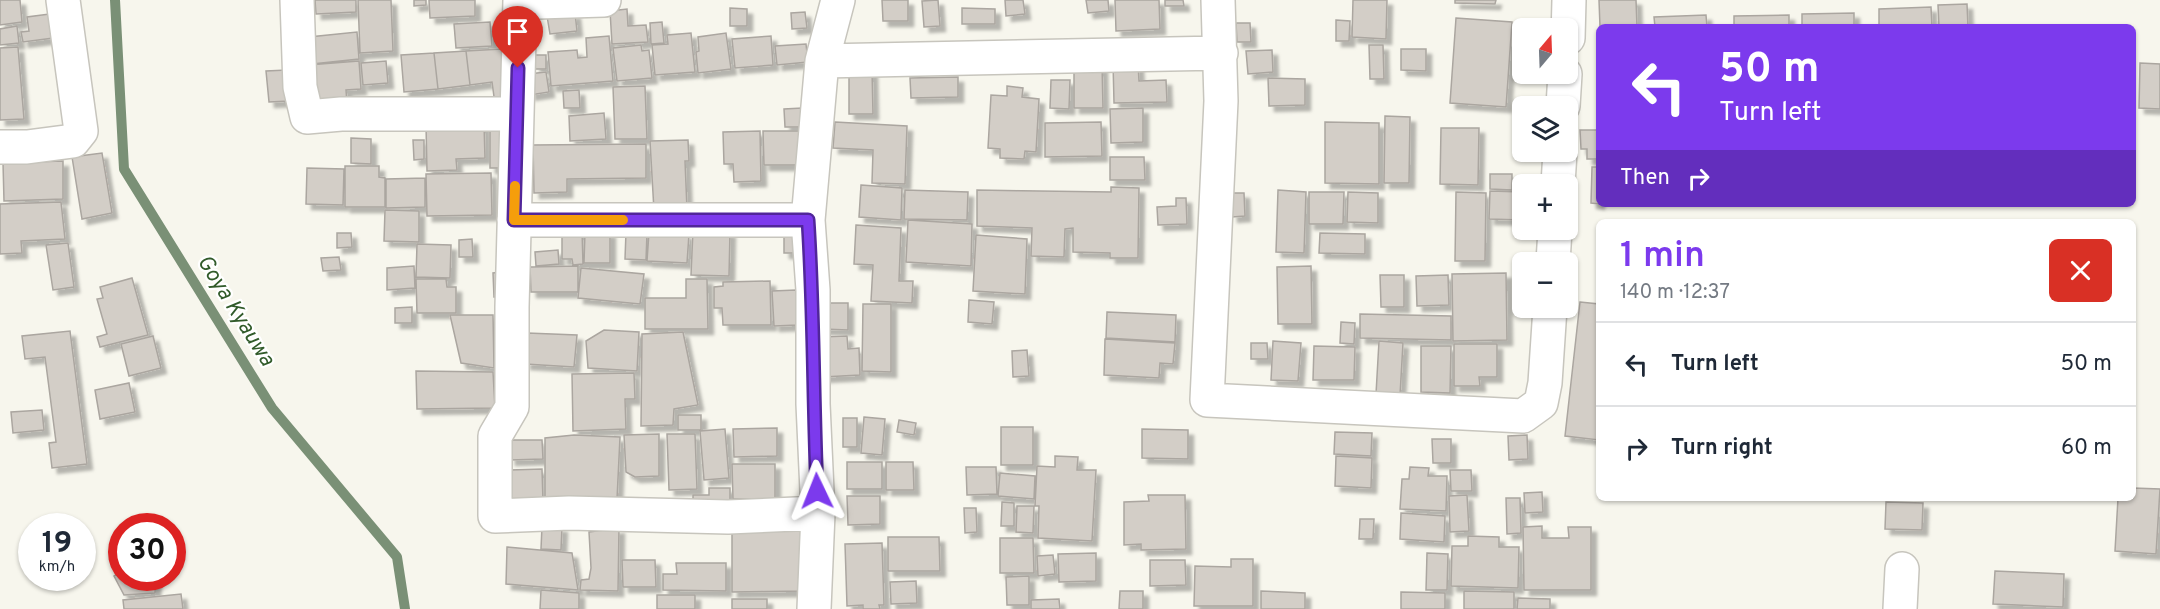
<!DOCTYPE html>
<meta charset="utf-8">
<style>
:root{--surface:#fff;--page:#f2f2f3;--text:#1f2937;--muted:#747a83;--line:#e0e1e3;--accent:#7c3aed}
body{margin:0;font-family:Overpass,sans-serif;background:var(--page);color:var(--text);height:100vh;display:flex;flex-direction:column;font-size:22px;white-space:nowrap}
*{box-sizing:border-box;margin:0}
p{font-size:20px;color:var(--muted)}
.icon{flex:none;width:33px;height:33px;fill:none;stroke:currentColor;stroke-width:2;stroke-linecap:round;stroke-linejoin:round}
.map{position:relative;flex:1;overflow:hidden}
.details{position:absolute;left:1596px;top:219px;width:540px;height:282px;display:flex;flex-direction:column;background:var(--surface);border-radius:9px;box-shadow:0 2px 4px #0004}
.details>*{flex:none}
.top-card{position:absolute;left:1596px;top:24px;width:540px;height:183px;border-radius:9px;box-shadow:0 2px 4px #0004;background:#7c3aed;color:#fff;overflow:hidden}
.needle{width:39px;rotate:19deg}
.fabs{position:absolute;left:1512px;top:18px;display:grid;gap:12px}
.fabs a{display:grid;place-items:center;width:66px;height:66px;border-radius:9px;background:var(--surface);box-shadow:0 2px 4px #0004;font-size:30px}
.speed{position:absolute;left:18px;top:513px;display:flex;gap:12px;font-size:30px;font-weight:700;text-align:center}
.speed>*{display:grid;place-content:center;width:78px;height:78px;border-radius:50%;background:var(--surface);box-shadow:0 2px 4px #0004;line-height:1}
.speed small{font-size:15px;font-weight:400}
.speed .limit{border:9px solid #d22;background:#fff;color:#111}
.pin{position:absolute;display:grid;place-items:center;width:51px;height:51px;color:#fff;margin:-62px -26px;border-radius:50% 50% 50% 0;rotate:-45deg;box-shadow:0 0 6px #0007}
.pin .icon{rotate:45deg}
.me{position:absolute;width:66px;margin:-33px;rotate:358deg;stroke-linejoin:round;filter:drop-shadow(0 0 4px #0008)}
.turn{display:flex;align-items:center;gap:21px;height:126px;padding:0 24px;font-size:27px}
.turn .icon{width:78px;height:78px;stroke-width:2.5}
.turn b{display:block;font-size:42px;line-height:51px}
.then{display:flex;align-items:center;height:57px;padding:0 24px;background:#0003;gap:12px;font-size:22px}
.round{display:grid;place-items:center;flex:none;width:63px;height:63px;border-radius:9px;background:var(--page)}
.head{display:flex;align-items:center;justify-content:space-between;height:102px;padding:0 24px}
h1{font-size:36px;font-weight:600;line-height:45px;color:var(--accent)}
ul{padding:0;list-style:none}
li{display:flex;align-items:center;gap:18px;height:84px;padding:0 24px;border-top:2px solid var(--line)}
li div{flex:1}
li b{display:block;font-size:22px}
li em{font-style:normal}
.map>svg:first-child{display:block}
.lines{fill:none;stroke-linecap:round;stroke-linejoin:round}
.stream{stroke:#7a9076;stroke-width:10}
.building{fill:#d3cec7;stroke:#aba6a0;stroke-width:1.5;filter:url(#shadow)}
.street-casing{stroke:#c7c5bd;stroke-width:36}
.street{stroke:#fff;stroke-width:33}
.route-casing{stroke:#51269a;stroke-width:15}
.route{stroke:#7c3aed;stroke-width:10}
.slow{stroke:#f59e0b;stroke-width:10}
.labels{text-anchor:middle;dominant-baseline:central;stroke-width:4.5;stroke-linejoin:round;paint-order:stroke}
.water-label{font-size:22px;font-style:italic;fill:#315b2a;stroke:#fff}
</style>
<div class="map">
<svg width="2160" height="609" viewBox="0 0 2160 609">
<defs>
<filter id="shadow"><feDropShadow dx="5.5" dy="5.5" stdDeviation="1.5" flood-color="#0004"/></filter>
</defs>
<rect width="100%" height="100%" fill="#f7f6ed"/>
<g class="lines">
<path class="stream" d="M115,0L124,169L272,408L397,557L405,609"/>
</g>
<path class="building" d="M0,0H20L22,22L0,25Z
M315,0H356V12L316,14Z
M358,0H391L393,51L360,53Z
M414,0H426V5L414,6Z
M429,0H475V16L430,18Z
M882,0H908V21H883Z
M938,0L940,26L924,27L922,1Z
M1005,0H1023L1025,14L1006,16Z
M1086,0H1108L1109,11L1088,13Z
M1115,0H1159L1160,29L1116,31Z
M1165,0H1183L1184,6H1165Z
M1353,0H1387L1386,39L1352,37Z
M1455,0H1496L1495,4L1455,3Z
M1599,0H1636L1637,27H1600Z
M1967,4L1968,27H1939L1938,5Z
M1931,7L1932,27H1879V9Z
M730,8L747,9V26H730Z
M962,8L995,9V24H962Z
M627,9L628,26L646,25L648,42L612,44L610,11Z
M805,12L807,28L792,29L791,13Z
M57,13L61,37L23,42L21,32L29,31L27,17Z
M575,13L577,31L550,34L547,16Z
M1854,13V27H1802V14Z
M1706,15L1707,27H1655L1654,17Z
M1789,15V27H1734V16Z
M1456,18L1512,22L1506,107L1450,103Z
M1336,20L1350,21L1349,41H1336Z
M490,22L492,46L456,48L454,24Z
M662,22L664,43L651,44L650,23Z
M1236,23H1250L1251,42H1237Z
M17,26L19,43L0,45V29Z
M357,32L359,59L312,64L309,37Z
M691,33L695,72L655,75L652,45L668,44L667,35Z
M726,33L731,69L698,73L696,52L699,51L698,37Z
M609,36L613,81L551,86L548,52L577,50L578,58L587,57L586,38Z
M771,36L773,65L735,68L732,39Z
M806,44L808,62L777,65L775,46Z
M641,45L642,51L649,50L652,78L617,81L613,48Z
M1369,45H1383L1384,79H1370Z
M18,47L24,119L0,120V48Z
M502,49L508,102L495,104L492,82L470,85L466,51Z
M1401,49H1426V71L1401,70Z
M1272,50L1273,72L1248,74L1246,51Z
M466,51L470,85L438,89L434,53Z
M434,53L438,89L404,92L401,55Z
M534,55H546V69H535Z
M359,61L361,89L346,90L347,103L311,105L308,65Z
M386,61L388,83L363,85L361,63Z
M1113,63H1138L1139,81L1166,80L1167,102L1114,103Z
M2140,63L2160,64V109L2139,108Z
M1074,65H1102L1103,108H1074Z
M287,70L289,101L269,102L266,71Z
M849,70H872L873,114H849Z
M546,72L549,92L530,95L528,74Z
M958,77V97L911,98L910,78Z
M1268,78L1305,79V105L1269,106Z
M1051,80H1070L1069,109L1050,108Z
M645,86L647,139H615L613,87Z
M1007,86L1023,88L1022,97L1039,99L1036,152L1025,151L1024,159L1000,158V149L988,148L991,95L1007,96Z
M579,90L580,108H564L563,91Z
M802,108V127H785L784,109Z
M1143,108V142L1111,143L1110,109Z
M604,113L606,139L570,141L569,116Z
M1385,116L1410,117L1409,183H1384Z
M835,122L907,126L905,184L872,183L873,150L833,148Z
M1101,122L1102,156L1045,157V123Z
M1325,122L1379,123V184L1325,183Z
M484,124L485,158L456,159L457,170L427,171L426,125Z
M1441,128H1479L1478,185L1440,184Z
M1580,130H1599V159H1587V149H1581Z
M490,131H500L501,168H490Z
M760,131L761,181L734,182L733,164H724L723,132Z
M763,131H801L802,165H764Z
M351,138L371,139V164L351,163Z
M413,140H424V159L414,160Z
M688,140L689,161H685L687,209L654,211L650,141Z
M646,144V178L567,179V192L534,193L533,145Z
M102,153L112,213L82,219L72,157Z
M1110,157H1144L1145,180H1110Z
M63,161V199L4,201L3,163Z
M345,166H379V177L385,178V207H345Z
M1592,167H1599V204L1591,203Z
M307,168L344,169L343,205L306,204Z
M491,173L492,215L427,216L426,174Z
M1490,174H1512V190L1490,189Z
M1531,175V184H1522V190H1519V176Z
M425,178V207L386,208V179Z
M861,185L902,188L901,220L859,217Z
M1111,187L1139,188L1138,258H1110V253L1073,252V228L1065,229L1064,257L1031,256L1032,228L977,226V190L1111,192Z
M905,190L968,192L967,220L904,219Z
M1278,190L1306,192L1304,253L1276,252Z
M1490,191L1522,192V220L1489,219Z
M1309,192H1344L1343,224H1309Z
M1348,192L1378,193V223L1347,222Z
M1456,192L1486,193L1485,261H1455Z
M1231,193H1244L1245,216L1232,217Z
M1176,198H1186L1187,224L1158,225L1157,207L1176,206Z
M61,202L65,239L21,241L22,253L0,254V204Z
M385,210L419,211V242L384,241Z
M908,220L972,224L971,266L906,262Z
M856,225L901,228L899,281H913L912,303L871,301L873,265L854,264Z
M784,227H800V253H784Z
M582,230L583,264L573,265L572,259H562V231Z
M693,230L730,232L729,276L691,275Z
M585,232H610V263H584Z
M626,232L647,233L646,260L625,259Z
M649,232L689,234L687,263L647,261Z
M337,233H351L352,247L337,248Z
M1320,233L1365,234V254L1319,253Z
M976,235L1027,239L1025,294L973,291Z
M472,239L473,257H459V240Z
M68,243L74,287L53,290L46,245Z
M417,244L451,245L450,278L416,277Z
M558,250L559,264L536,266L535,252Z
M339,257L341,270L323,271L321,258Z
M414,266L415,288L387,290V268Z
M578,266V292H531L530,267Z
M1311,266L1312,324H1278L1277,267Z
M581,268L644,274L640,304L578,298Z
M501,272L503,297H494L493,273Z
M1506,273L1507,340L1453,341L1452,274Z
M1380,275H1404V307H1381Z
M1448,275L1449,305L1417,306L1416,276Z
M132,278L148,335L100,347L97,337L107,334L97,299L103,298L100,287Z
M416,279H446L447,287H456V313H417Z
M686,279H707L708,329H645V298H686Z
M770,281L771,325H723L722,308H714V287L723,286V282Z
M796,290L798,325L774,326L772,291Z
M969,300L994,302L992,324L968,322Z
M1580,302L1599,304V440L1565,436Z
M824,303H848V330L823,329Z
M863,304H891V372L862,371Z
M412,307V323H395V308Z
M1107,312L1176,315L1175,342L1106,338Z
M1360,314L1451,316V340L1360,338Z
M450,315H493L494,368L461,363Z
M1341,322L1355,323L1354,344L1340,343Z
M604,330L639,332L637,371L588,368L586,341Z
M70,331L87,464L52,468L49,443L56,442L45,357L25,359L22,336Z
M683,332L698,405L674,409L673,425L641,426L642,334Z
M527,333L577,335L574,367L525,364Z
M153,336L161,368L129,376L121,344Z
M847,336L848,349L859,348L860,375L823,377L820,337Z
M1105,339L1175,343L1173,364L1160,363L1159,378L1104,375Z
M1273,341L1301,343L1298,381L1271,380Z
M1379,341L1403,343L1400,395L1376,394Z
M1251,343H1267L1268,359H1251Z
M1454,344H1497V377H1479L1480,386H1454Z
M1314,346L1355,347L1354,380H1313Z
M1421,346H1451L1450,393L1421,392Z
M1027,350L1029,376L1013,377L1012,351Z
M416,371L493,372L495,408L417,409Z
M634,373L635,399H625L626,429L573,431L572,374Z
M129,383L135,412L100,419L95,390Z
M42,410L44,430L13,433L11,412Z
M678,415H701V430H678Z
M864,417L885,419L882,455L861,453Z
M843,418H857V447H843Z
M899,420L916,423L914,435L897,432Z
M1001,427H1033V465H1001Z
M777,428V456L734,457L733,429Z
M725,429L729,478L704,480L700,431Z
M1142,429L1188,430V459L1142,458Z
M1335,432L1372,433L1371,456L1334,454Z
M659,434V476L635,477L626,472L624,435Z
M667,434H695L697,489L669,490Z
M574,435L620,437L617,499L545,500V438Z
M1527,435L1528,459L1509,460L1508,436Z
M1432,439H1451V463H1433Z
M509,440H542L543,459L510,460Z
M1055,456L1078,457L1077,470H1096L1092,541L1038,538L1039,506H1035L1037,466L1055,467Z
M1336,456L1372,458L1371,488L1335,486Z
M847,462H882V489H847Z
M886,462H913L914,490H886Z
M732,464H775V499H733Z
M966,467H996L997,494L967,495Z
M1410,467L1429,468L1428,476H1447L1446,511L1400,509L1402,479H1409Z
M542,469L543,501L511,502L510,470Z
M1450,470H1471L1472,491H1451Z
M1000,473L1035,476L1034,499L998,496Z
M709,488H730V508L693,507V495H709Z
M2133,488L2160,489L2156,554L2115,551L2118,498H2133Z
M1542,492L1543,512L1525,513L1524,493Z
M1148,495H1185L1186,549L1141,550V544L1124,545V502L1149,501Z
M1467,495L1469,531L1450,532L1449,496Z
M847,496H880V524L848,525Z
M1506,498H1520L1521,533L1507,534Z
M1002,502L1014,503V526H1001Z
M1886,502L1923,503L1922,530L1885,529Z
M1017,506H1034L1033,533L1016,532Z
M964,508H976L977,532L965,533Z
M1401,513L1445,516L1444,542L1400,539Z
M1360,519H1374L1373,539H1359Z
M732,524H805L806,591L732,592Z
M542,526L562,527L561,550L541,549Z
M1542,526V538H1569L1568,527H1591V590H1524L1523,527Z
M619,528L618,591L580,590L581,580L589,579L591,568L589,532Z
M1468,536L1499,537V547H1519L1518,588L1451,586L1452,546H1468Z
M888,537H939L940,571H888Z
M1000,538H1033L1034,573H1000Z
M882,543L884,605H879L880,609H863V605L847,606L845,544Z
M507,547L572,553L578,590L506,584Z
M1096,553V581L1059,582L1058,554Z
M1427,553L1448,554L1447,590H1426Z
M1053,555L1055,574L1038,576L1037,556Z
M1231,559H1253V606H1194L1195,566L1231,567Z
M622,560H655L656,587H623Z
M1150,560H1185L1186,585L1150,586Z
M676,563H726V591L663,590V574H677Z
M122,571V578H156L155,593L124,595L114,576Z
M1995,571L2064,574L2063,607L1993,604Z
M1029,576V605H1007L1006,577Z
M916,581L917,603L891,604L890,582Z
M541,590L579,593V609H540Z
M1120,591H1143V609H1119Z
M1261,591L1305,593V609H1261Z
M1464,591L1514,592V609H1464Z
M1401,592L1445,593V609H1401Z
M181,594L183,609H124L123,600Z
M657,595H695V609H657Z
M1518,598L1550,599V609H1517Z
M732,599H767V609H732Z
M1059,599L1060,609H1031V600Z"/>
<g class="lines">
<g class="street-casing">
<path id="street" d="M297,0L300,87L307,117L341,114H517
M520,0L512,307V407L495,436V516L569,513L728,517L818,513
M537,0L538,2L604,0
M1218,0L1221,101L1207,400L1523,416L1541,403L1545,383L1550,308
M1568,38L1569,0
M822,61L1221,53
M1563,106L1565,74
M0,147H27L73,141L81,131L63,0
M1558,184L1560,152
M514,220H808
M1553,262L1555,230
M814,609L818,513L813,404V290L808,220L822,61L838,0
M1900,609L1902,569"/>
</g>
<use href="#street" class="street"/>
</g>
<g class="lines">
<g class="route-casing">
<path id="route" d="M518,68L514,220H808C814,310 813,400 817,491"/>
</g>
<use href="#route" class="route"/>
<path class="slow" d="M515,186L514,220H623"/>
</g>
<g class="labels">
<g class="water-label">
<text transform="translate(235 311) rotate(58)">Goya Kyauwa</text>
</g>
</g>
</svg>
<div class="fabs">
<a><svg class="needle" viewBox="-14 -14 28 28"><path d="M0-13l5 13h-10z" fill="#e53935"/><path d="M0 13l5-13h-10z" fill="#747a83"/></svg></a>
<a><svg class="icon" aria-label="layers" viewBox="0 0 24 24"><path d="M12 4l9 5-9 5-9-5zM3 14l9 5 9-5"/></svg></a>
<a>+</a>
<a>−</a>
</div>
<div class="speed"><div>19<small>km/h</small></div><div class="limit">30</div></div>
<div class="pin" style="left:518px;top:68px;background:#d93025"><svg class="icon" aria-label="arrive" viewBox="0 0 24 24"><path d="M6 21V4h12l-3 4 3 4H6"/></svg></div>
<svg class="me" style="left:817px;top:491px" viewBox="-20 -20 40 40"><path d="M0-17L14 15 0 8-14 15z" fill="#7c3aed" stroke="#fff" stroke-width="4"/></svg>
<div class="top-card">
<div class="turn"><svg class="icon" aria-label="left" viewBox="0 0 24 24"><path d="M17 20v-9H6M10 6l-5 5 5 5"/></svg><div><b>50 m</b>Turn left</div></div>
<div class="then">Then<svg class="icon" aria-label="right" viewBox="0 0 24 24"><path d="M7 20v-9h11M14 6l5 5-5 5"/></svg></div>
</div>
<section class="details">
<div class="head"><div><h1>1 min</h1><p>140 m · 12:37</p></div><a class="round" style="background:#d93025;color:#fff"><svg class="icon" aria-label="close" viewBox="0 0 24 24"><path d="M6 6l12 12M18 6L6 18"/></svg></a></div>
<ul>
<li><svg class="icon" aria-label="left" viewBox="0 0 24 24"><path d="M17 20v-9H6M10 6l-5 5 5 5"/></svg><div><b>Turn left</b></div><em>50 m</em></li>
<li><svg class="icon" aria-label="right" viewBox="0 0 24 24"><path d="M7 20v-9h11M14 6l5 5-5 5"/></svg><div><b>Turn right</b></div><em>60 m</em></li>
</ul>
</section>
</div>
